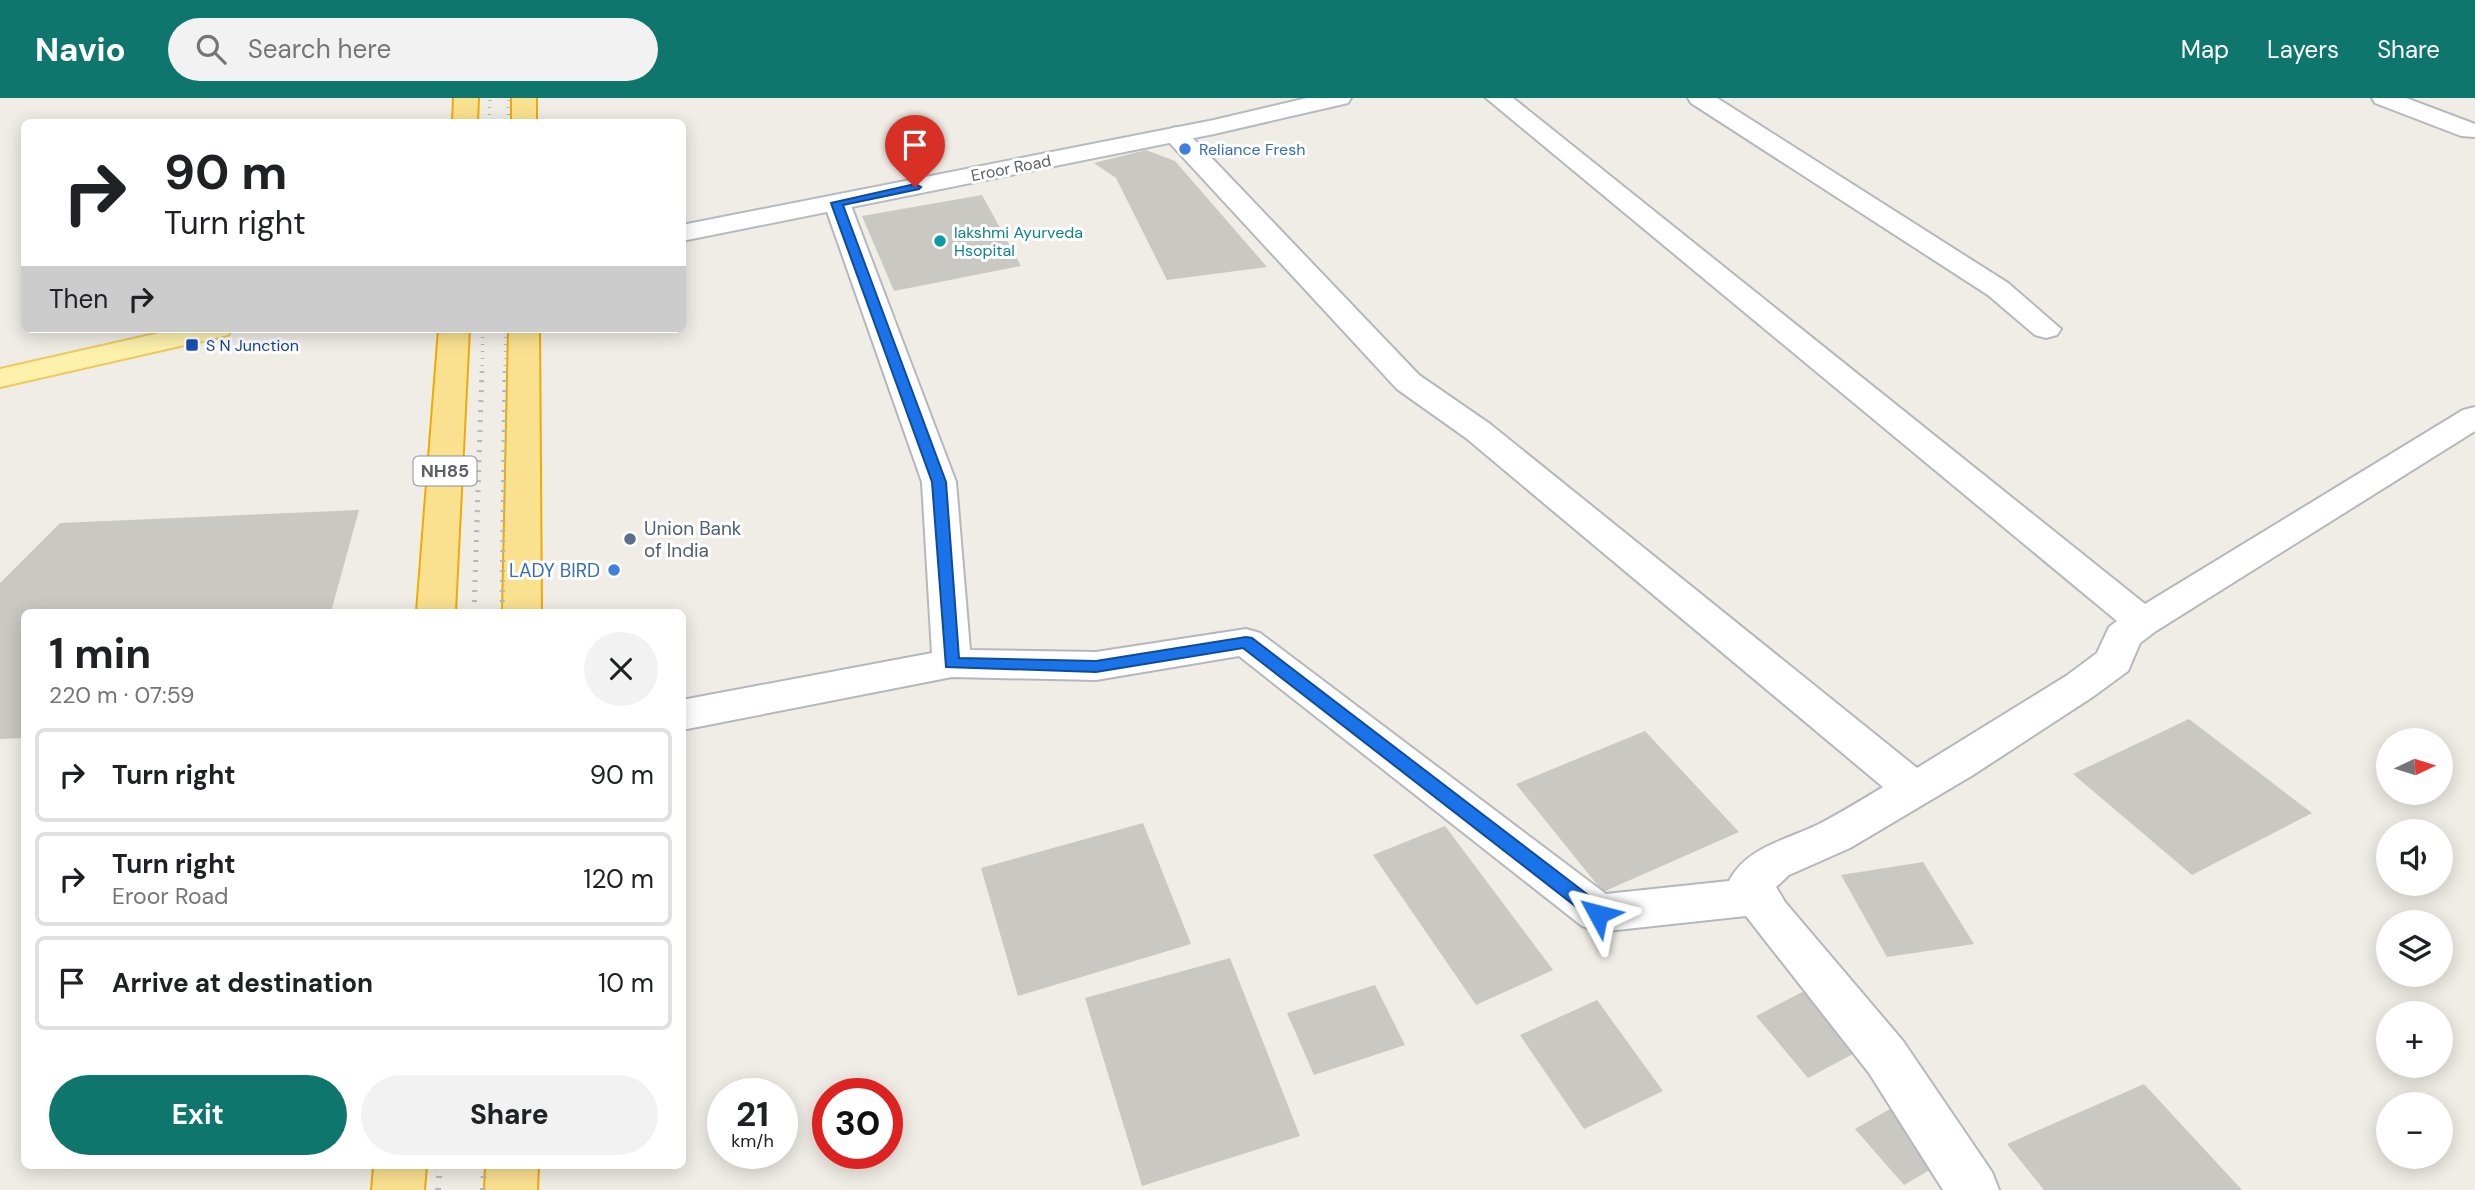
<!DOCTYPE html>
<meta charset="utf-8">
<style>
:root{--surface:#fff;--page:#f2f2f2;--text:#202124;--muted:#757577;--line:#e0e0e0;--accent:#0f766e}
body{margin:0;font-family:"DM Sans",sans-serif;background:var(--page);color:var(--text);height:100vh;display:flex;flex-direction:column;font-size:26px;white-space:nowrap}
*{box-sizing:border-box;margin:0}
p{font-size:23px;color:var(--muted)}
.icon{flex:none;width:38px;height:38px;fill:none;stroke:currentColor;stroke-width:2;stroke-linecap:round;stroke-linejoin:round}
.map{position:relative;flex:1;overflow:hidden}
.details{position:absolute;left:21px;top:511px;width:665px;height:560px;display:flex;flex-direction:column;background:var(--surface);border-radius:10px;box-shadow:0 4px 18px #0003}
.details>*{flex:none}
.banner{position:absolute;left:21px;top:21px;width:665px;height:214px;border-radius:10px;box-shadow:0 4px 18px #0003;background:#fff;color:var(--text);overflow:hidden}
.needle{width:46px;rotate:86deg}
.tools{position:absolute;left:2376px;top:630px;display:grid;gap:14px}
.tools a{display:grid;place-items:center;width:77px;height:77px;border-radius:50%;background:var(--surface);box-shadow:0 4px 18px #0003;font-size:35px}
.speed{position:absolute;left:707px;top:980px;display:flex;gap:14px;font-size:35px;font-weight:700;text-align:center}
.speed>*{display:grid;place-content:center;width:91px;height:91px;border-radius:50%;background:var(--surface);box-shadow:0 4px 18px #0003;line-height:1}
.speed small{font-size:18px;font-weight:400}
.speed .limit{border:10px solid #d22;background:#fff;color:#111}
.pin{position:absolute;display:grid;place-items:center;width:60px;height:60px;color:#fff;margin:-72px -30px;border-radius:50% 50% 50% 0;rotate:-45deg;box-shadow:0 0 7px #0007}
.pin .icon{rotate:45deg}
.me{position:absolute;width:77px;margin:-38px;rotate:308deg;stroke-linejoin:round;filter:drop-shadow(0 0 5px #0008)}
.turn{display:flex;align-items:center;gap:24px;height:147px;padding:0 28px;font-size:32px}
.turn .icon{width:91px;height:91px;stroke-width:2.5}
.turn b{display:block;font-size:49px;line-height:60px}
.then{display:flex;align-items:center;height:66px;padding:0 28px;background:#0003;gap:14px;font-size:26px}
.round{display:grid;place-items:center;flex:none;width:74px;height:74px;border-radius:37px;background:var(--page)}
.summary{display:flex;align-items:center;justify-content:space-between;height:119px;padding:0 28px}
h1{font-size:42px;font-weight:700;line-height:52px}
.primary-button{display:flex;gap:14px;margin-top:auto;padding:14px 28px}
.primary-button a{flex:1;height:80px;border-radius:42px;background:var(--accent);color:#fff;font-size:28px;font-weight:700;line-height:80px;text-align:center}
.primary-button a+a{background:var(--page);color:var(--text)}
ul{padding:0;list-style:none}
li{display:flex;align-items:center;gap:21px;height:94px;margin:0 14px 10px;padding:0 14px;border:4px solid var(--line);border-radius:10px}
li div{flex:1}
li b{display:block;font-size:26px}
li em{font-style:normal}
header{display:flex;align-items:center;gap:42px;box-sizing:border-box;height:98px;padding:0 35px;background:var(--accent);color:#fff}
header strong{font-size:33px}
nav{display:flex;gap:38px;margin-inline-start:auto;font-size:24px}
.search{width:490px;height:63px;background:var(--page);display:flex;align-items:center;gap:18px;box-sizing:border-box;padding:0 24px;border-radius:38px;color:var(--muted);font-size:26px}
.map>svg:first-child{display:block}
.building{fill:#cac8c2}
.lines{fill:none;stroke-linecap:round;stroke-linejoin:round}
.street-casing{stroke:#b5b7bc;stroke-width:4}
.secondary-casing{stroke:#b6b9bf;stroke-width:4}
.primary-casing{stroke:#eec95f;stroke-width:4}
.highway-casing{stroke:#eeaa05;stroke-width:4}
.street{fill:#fff;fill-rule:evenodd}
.secondary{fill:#fff;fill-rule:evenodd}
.primary{fill:#fdf1ac;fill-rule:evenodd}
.highway{fill:#fae190;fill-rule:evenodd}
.rail-far2{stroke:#b5b6b6;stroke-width:3.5;stroke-dasharray:1 6;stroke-linecap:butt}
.rail-far1{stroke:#b5b6b6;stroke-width:5;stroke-dasharray:2 8;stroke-linecap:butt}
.rail{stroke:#b5b6b6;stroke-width:6;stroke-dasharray:2 10;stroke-linecap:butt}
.route{fill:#1a73e8;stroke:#114b97;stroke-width:2}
.shop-dot{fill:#3f7fe0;stroke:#fff;stroke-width:2.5}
.culture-dot{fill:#0f9aa8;stroke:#fff;stroke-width:2.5}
.transit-dot{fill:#1a4fb4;stroke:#fff;stroke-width:2.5}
.service-dot{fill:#5c6f8a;stroke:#fff;stroke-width:2.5}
.labels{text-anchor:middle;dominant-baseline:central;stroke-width:6;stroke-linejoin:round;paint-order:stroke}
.far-shop-label{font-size:16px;fill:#366cbe;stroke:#fff;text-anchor:start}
.far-street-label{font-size:16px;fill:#5d6065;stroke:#fff}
.far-culture-label{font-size:16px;fill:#0d838f;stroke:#fff;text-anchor:start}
.far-transit-label{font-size:16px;fill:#164399;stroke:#fff;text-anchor:start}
.shield{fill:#fff;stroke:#8e9093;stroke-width:2}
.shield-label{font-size:18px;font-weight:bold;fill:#5d6065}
.service-label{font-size:19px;fill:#4e5e75;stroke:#fff;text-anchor:start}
.shop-label{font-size:19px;fill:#366cbe;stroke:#fff;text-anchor:end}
</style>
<header>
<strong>Navio</strong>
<div class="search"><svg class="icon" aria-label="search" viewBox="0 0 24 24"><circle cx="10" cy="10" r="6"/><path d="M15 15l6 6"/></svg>Search here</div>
<nav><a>Map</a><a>Layers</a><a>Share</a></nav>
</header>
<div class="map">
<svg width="2475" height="1092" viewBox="0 0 2475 1092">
<rect width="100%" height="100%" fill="#efede5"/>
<path class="building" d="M1146,52L1175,63L1267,169L1167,182L1116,80L1094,65Z
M982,97L1021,168L894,193L862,118Z
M359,412L331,514H24V640L0,641V485L60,425Z
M2189,621L2312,715L2192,777L2073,676Z
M1645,633L1739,734L1603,794L1516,686Z
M1143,725L1191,846L1018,898L981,770Z
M1445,728L1553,872L1476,907L1373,757Z
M1923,764L1974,846L1887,859L1841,777Z
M1230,860L1300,1038L1142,1088L1085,900Z
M1375,887L1405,947L1314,977L1287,915Z
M1814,888L1868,948L1808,980L1756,918Z
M1597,902L1663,993L1584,1031L1520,937Z
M2144,986L2242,1092H2044L2007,1046Z
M1897,1007L1947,1062L1904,1087L1855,1031Z"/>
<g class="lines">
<g class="street-casing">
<path id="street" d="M1486,0H1513L2145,506L2463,312L2475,309V333L2156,533L2140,545L2128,573L2094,598L1973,677L1850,750L1789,777L1776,789L1785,804L1903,943L1992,1074L1999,1092H1943L1869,975L1746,818L1598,834L1582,828L1239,558L1096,582L952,579L682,632V602L932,555L922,384L824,105L827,99L837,97L847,99L850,105L956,384L970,552L1096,554L1246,531L1260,535L1606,796L1729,783C1747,748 1788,742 1821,725C1842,714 1863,701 1883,689L1466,340L1397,291L1167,42L1163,37L1167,32L1176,29L1185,32L1419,277L1490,326L1917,670L2066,578L2097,555L2109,529L2117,523Z
M1688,0H1717L2008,185L2061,231L2057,237L2046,240L2035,237L1988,197L1691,5Z
M2372,0H2406L2475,26V39L2461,38L2375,5Z"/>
</g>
<g class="secondary-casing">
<path id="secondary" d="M1307,0H1351L1348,5L1214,36L682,143V127L1214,22Z"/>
</g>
<g class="primary-casing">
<path id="primary" d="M177,231H232L228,237L0,289V271Z"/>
</g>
<g class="highway-casing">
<path id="highway" d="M454,0H478L477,24H453Z
M512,0H536V24H512Z
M439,231H469L455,514H417Z
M509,231H539L541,514H503Z
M374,1068H426L424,1092H372Z
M486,1068H538L537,1092H485Z"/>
</g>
<use href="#street" class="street"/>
<use href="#secondary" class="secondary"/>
<use href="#primary" class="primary"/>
<use href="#highway" class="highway"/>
<path class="rail-far2" d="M489,24L490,0
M508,24L509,0
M482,275L483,231
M505,275L506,231"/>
<path class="rail-far1" d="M474,514L482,273
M502,514L505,273"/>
<path class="rail" d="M438,1092L440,1068
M483,1092L484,1068"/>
</g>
<path class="route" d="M915,86L921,89L919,91L843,107L946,384L959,560L1096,563L1246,539L1252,540L1605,810L1608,816L1605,821L1598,823L1592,821L1243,550L1096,574L946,569L932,384L831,105Z"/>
<g class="shop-dot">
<circle cx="1185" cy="51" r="7"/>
<circle cx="614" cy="472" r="7"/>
</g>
<circle class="culture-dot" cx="940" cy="143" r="7"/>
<rect class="transit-dot" x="185" y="240" width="14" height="14" rx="3.5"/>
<circle class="service-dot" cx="630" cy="441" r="7"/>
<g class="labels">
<g class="far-shop-label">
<text x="1199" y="51">Reliance Fresh</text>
</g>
<g class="far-street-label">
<text transform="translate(1011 70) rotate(-11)">Eroor Road</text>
</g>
<g class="far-culture-label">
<text x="954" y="134">lakshmi Ayurveda<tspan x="954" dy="18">Hsopital</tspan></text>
</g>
<g class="far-transit-label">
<text x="206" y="247">S N Junction</text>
</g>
<rect class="shield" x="413.5" y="358.5" width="63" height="29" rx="5"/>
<g class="shield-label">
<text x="445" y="373">NH85</text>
</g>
<g class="service-label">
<text x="644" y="430">Union Bank<tspan x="644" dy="22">of India</tspan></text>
</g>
<g class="shop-label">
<text x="600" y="472">LADY BIRD</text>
</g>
</g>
</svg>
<div class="tools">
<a><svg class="needle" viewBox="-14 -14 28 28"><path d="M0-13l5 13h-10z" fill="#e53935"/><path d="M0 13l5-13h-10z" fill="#757577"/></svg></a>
<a><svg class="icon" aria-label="sound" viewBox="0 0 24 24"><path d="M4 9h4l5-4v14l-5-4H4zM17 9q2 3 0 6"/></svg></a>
<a><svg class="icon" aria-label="layers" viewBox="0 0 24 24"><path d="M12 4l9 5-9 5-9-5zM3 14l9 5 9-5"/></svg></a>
<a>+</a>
<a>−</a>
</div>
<div class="speed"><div>21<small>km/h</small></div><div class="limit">30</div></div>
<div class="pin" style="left:915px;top:89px;background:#d93025"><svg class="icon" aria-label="arrive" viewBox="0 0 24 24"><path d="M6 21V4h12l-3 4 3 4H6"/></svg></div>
<svg class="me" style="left:1598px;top:816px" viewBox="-20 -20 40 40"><path d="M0-17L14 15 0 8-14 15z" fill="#1a73e8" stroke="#fff" stroke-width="4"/></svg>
<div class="banner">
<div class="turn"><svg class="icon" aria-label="right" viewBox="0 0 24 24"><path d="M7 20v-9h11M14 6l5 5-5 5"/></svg><div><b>90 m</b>Turn right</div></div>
<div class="then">Then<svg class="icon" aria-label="right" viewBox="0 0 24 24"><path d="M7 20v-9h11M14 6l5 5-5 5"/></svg></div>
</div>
<section class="details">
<div class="summary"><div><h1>1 min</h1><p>220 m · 07:59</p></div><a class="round"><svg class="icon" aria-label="close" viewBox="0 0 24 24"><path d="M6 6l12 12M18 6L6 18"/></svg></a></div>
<ul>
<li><svg class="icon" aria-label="right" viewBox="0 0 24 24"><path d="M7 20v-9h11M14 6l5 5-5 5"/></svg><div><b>Turn right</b></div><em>90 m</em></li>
<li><svg class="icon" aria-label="right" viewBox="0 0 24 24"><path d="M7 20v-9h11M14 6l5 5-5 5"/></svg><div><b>Turn right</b><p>Eroor Road</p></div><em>120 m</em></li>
<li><svg class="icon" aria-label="arrive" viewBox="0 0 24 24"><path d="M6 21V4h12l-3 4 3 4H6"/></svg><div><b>Arrive at destination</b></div><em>10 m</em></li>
</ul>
<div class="primary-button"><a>Exit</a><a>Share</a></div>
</section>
</div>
